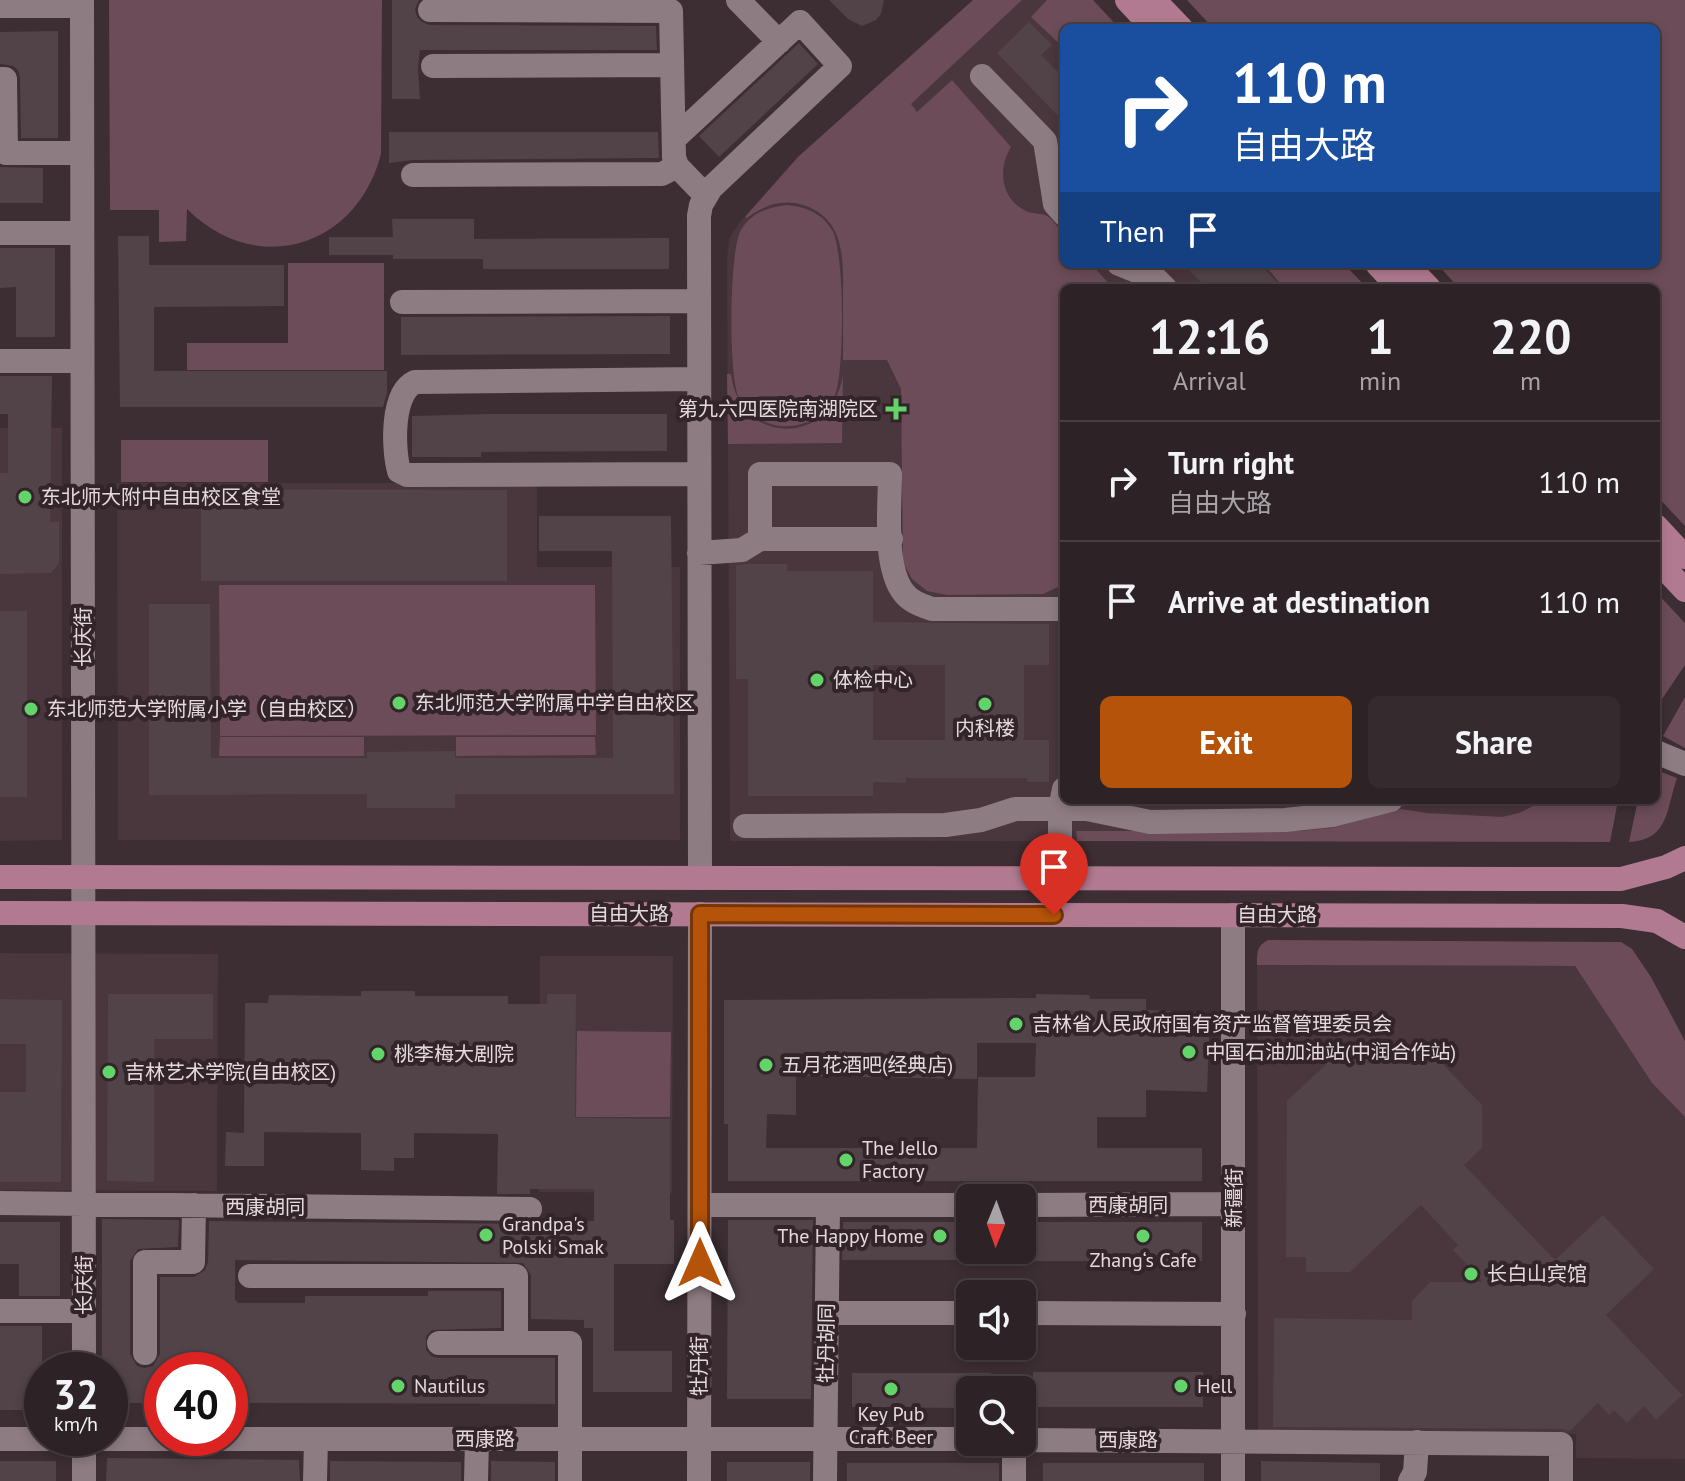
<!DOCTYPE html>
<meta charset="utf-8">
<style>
:root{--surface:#2d2226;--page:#352a2e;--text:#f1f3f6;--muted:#a7a4a7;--line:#483f43;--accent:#b45309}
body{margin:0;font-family:"PT Sans","Noto Sans SC",sans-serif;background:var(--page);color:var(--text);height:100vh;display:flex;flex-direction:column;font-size:30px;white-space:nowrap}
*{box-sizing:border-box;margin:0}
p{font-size:26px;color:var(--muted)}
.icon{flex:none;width:44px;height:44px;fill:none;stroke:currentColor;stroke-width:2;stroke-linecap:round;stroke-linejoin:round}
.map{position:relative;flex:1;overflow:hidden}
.side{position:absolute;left:1060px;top:284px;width:600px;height:520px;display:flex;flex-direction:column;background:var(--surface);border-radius:12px;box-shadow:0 4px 12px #0003,0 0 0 2px var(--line)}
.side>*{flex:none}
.guide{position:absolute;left:1060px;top:24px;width:600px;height:244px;border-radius:12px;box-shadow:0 4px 12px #0003,0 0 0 2px var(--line);background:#1a4fa0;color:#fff;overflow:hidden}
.needle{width:52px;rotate:181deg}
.controls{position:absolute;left:956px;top:1184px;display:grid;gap:16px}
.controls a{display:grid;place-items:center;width:80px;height:80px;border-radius:12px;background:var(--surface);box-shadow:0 4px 12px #0003,0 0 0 2px var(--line);font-size:40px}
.speed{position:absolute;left:24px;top:1352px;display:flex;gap:16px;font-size:40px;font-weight:700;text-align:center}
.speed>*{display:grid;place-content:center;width:104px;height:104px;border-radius:50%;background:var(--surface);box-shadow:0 4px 12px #0003,0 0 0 2px var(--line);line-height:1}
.speed small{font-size:20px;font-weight:400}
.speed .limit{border:12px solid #d22;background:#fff;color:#111}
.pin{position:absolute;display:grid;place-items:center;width:68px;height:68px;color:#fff;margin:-82px -34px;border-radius:50% 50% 50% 0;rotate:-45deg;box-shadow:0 0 8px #0007}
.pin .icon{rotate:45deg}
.me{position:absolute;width:88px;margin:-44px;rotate:0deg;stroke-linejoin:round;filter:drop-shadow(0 0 6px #0008)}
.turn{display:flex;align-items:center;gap:28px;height:168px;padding:0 40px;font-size:36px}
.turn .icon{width:104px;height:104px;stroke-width:2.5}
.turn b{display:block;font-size:56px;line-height:68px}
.then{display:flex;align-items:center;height:76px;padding:0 40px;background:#0003;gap:16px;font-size:30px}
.eta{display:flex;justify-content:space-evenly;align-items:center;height:136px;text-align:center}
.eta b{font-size:48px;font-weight:700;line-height:56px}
.cta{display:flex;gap:16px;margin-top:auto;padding:16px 40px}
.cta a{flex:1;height:92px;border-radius:12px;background:var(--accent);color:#fff;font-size:32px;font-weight:700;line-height:92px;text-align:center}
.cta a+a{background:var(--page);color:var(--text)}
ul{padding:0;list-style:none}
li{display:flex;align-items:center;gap:24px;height:120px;padding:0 40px;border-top:2px solid var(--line)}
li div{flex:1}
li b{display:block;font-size:30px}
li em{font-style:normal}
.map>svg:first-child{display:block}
.built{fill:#4a363d}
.green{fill:#6b4c58}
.building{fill:#524348;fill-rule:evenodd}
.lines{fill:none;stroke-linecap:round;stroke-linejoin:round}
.minor{stroke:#8d7c82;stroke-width:24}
.major{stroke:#b17a90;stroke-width:24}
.route-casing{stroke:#753606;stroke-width:20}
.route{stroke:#b45309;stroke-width:14}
.poi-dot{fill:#62d469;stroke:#322429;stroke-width:3}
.labels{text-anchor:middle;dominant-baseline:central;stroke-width:8;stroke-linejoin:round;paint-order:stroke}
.poi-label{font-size:20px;fill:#e4dadd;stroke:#322429;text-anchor:start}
.street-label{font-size:20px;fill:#e4dadd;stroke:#322429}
</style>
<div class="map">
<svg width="1685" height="1481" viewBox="0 0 1685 1481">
<rect width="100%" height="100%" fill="#3c2e33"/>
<path class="built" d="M973,0H1093L1119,28H1064V264H1344L1367,288H1064V800H1618L1610,842L730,841L727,259L729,239L739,223L798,157Z
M0,428H62V840L0,841Z
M117,483H537V567H680V840H118Z
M0,953L218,954L217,1191L0,1190Z
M540,956H673L672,1193L539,1192Z
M1257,965L1575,966L1652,1083L1685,1117V1459L1576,1458V1434L1258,1430Z"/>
<path class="green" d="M109,0H382L381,154C357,248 256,278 187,209L186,241L159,242V210H110Z
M973,0H1022L911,104L917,112L952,80L1011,147C997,170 1001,200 1028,212C1034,214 1042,213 1047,216C1053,219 1059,229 1064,235V264H1091L1113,288H1064V584L1043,594L947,595L927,591L912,579L903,562L901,389L887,360H843C843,339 843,318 843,297C843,261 846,221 806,206C784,198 764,205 747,218L745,217L798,157Z
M1047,0H1093L1119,28H1064V48L1031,17Z
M1187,0H1685V526L1656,495V288H1459L1437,264H1656V28H1213Z
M787,205C806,207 822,213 832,230C845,250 845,377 834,398C825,415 808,425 790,426C769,428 749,416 739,398C728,377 729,250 741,230C751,213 768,207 787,205Z
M288,263H384V370H187V343H288Z
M1264,264H1344L1367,288H1284Z
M727,374H731C740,447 833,447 843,374L842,443L728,444Z
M121,440H268V482H121Z
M219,585H595L596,735L220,736Z
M1656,592L1685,623V665L1656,708Z
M1685,697V748L1663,736Z
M220,737H364V756H219Z
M456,737H595L596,755L456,756Z
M1656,770L1677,778C1666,810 1669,840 1629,842L1638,800H1656Z
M1546,800H1618L1610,842L1077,841L1076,831H1300L1331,828L1401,809L1427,813L1502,817L1519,813Z
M1268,940L1621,942L1632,949L1651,977L1685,1041V1117L1652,1083L1575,966L1257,965C1257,952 1257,946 1268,940Z
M577,1031L671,1032L670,1117H576Z"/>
<path class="building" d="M392,0H419L415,9L417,17L422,22L430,25L656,26L657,50H420L418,67L420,99H392Z
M829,0H884L881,14L876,20L862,26L848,19Z
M1029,22L1052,45L1041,55L1064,78V122L997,53Z
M58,31V138H21L20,78L18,70L13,66L0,64V32Z
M799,43L818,64L719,157L699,136Z
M389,132H658L659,158L413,160L389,163Z
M0,167L43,168V203H0Z
M392,219H474V239L669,238V269H483V259H393V255H329V237H393Z
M118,236H149V265H284V306L154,307V371H387V393L383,407H120Z
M0,248H55V337H16V287L0,288Z
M1184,264H1260L1282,288H1206Z
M670,316V354L401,355V317Z
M0,376H52L50,522H59V563L51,573L0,574V473H8V414H0Z
M491,414H667V451L481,452V457H412V416Z
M201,489L507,490V581H201Z
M539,516H671L674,794H455V808H367V794L149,795V604H210L211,758H367V752L455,751V758H613L612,551H539Z
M747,564H787V571H873V622L1049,624V665H1024V740H1049V782H1027V778H906V783L873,782V796H748V679H736V565ZM873,665H945V740H873Z
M0,611H27V797H0Z
M361,991H415V996H508V1004H547V994H576L575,1118L670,1119V1220H674V1264H614V1351H672V1392H593V1328H584V1320L531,1319V1275L523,1263L235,1260V1300L238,1303H305V1296H428V1291H501V1328L432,1330L426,1336V1350L431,1356L439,1358H555V1404L230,1403V1370H162V1403H110V1370H102V1219L179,1220L178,1247L138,1249L130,1261V1354L137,1366L144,1368L153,1366L160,1354V1277H194L205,1270L208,1262L209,1221L530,1224L539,1221H594V1189H530V1194H497L498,1134L414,1133V1158H394V1171L361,1170V1133L264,1132V1166H225L226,1132L244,1133L245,1003H268L269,995L361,996Z
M108,994H213V1039H154V1182L107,1181Z
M1036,994L1089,995L1090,999H1146V1010L1210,1013L1207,1092L1146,1090V1117H1097V1148H1202V1181H728V1124H724V1000L1036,998ZM977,1043H1036L1035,1077H978L977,1148H766L767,1114L796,1115V1076L977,1079Z
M0,999L62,1000L61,1182H0V1092H26V1044H0Z
M1337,1054L1434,1055L1482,1105V1148L1464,1165L1555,1260L1603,1215L1654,1269L1606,1315L1682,1395L1656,1420L1644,1406L1627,1423L1614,1410L1609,1415L1598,1403L1570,1431L1561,1429L1273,1427L1274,1318L1412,1320V1301L1430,1282H1483L1453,1250L1458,1245L1421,1205L1350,1272H1306V1257H1286L1287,1101Z
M728,1220H813L811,1399H727Z
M0,1222H60V1296H19V1264H0Z
M843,1222H970V1260H842Z
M1034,1222H1202V1261H1034Z
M0,1326H42V1410H0Z
M1033,1372H1203V1407H1033Z
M852,1373H991V1390H970V1408L852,1407Z
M107,1458L299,1460L300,1481H106Z
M0,1461H56V1481H0Z
M330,1461L461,1462V1481H330Z
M491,1461L555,1462V1481H491Z
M1261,1461L1380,1463V1481H1261Z
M727,1462H810V1481H727Z
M847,1463H999V1481H847Z
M1043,1463H1204V1481H1043Z"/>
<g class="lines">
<path class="minor" d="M82,0L84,1370
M738,0L779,42
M0,6H82
M430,10L671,11L674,157L677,166L705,195
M433,66L672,65
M982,76L1045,141L1055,204L1064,214
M0,79H5L6,153H82
M674,139L800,22L840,66L711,188L701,205L699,216L700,878
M413,175L662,174L677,166
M0,233H82
M1119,264L1156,279L1165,288
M402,302L699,301
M0,361H82
M699,379L415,382C391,393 393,449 399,471L407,475L699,474
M891,539H760V474H890C890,506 883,567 904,593C911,602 921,605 932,609H1064
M699,553L742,550L760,539
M1656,752L1685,764
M745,826L945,825L981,820L1015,809H1087L1150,822L1285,820L1333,815L1391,800
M1060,878V809L1064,789
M0,1203L530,1209
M700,1205H970
M1022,1205L1234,1204
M250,1276H516V1343
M0,1311H84
M827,1313H970
M1022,1313L1234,1314
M439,1343H570V1481
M145,1353V1262H193L194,1205
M0,1439H970
M1022,1440L1561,1444V1481
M84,1481V1438
M315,1481L316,1439
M476,1481L477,1439
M699,1481L700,914
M825,1481L828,1205
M1014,1481V1442
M1233,1481V915
M1410,1481L1415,1472L1417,1442"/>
<path class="major" d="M1127,0L1153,28
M1154,0L1181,28
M1377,264L1399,288
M1406,264L1429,288
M1656,526L1685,557
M1656,559L1685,590
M0,877L1621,879L1666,867L1685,858
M0,913L1622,916L1657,921L1685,937"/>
</g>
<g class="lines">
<g class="route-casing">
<path id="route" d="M700,1263V914L1054,915"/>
</g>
<use href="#route" class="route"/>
</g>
<g class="poi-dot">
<path d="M892 397h8v8h8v8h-8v8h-8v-8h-8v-8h8z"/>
<circle cx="25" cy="497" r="8"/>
<circle cx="817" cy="680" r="8"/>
<circle cx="399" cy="703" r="8"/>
<circle cx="985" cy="704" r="8"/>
<circle cx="31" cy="709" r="8"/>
<circle cx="1016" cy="1024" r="8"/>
<circle cx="1189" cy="1052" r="8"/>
<circle cx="378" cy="1054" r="8"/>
<circle cx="766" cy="1065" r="8"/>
<circle cx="109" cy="1072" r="8"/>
<circle cx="846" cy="1160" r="8"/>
<circle cx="486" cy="1235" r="8"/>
<circle cx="940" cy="1236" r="8"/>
<circle cx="1143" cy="1236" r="8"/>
<circle cx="1471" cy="1274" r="8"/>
<circle cx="398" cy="1386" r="8"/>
<circle cx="1181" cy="1386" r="8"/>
<circle cx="891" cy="1389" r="8"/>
</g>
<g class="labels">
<g class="poi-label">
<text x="878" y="409" text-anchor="end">第九六四医院南湖院区</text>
<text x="41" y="497">东北师大附中自由校区食堂</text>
<text x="833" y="680">体检中心</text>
<text x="415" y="703">东北师范大学附属中学自由校区</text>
<text x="47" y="709">东北师范大学附属小学（自由校区）</text>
<text x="985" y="728" text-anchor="middle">内科楼</text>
<text x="1032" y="1024">吉林省人民政府国有资产监督管理委员会</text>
<text x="1205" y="1052">中国石油加油站(中润合作站)</text>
<text x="394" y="1054">桃李梅大剧院</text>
<text x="782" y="1065">五月花酒吧(经典店)</text>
<text x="125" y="1072">吉林艺术学院(自由校区)</text>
<text x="862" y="1148">The Jello<tspan x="862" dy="23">Factory</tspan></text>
<text x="502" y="1224">Grandpa's<tspan x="502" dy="23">Polski Smak</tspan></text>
<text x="924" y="1236" text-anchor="end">The Happy Home</text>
<text x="1143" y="1260" text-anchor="middle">Zhang‘s Cafe</text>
<text x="1487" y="1274">长白山宾馆</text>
<text x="414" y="1386">Nautilus</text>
<text x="1197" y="1386">Hell</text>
<text x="891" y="1414" text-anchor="middle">Key Pub<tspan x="891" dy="23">Craft Beer</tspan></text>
</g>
<g class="street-label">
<text transform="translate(83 637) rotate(-90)">长庆街</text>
<text x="629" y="914">自由大路</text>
<text x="1277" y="915">自由大路</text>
<text transform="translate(1234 1198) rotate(-90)">新疆街</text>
<text x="1128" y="1205">西康胡同</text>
<text x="265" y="1207">西康胡同</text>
<text transform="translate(84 1285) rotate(-90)">长庆街</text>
<text transform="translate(826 1343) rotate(-89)">牡丹胡同</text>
<text transform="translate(699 1366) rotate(-90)">牡丹街</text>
<text x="485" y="1439">西康路</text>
<text x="1128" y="1440">西康路</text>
</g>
</g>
</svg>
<div class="controls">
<a><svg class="needle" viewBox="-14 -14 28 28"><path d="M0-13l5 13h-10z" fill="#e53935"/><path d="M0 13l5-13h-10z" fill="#a7a4a7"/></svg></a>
<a><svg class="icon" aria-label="sound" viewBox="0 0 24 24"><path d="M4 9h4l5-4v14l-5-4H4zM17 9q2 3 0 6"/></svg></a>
<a><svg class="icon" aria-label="search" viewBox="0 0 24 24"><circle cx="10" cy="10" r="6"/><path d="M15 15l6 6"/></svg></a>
</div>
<div class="speed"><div>32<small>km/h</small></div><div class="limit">40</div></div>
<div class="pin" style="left:1054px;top:915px;background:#d93025"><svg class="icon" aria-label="arrive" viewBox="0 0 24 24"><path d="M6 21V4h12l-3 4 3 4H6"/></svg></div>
<svg class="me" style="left:700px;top:1263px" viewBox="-20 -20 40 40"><path d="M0-17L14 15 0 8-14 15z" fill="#b45309" stroke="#fff" stroke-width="4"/></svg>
<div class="guide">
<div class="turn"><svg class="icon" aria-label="right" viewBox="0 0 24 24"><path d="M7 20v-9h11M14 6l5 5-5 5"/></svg><div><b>110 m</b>自由大路</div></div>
<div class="then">Then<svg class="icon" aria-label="arrive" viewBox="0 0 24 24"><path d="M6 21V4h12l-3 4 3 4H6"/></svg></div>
</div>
<section class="side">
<div class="eta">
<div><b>12:16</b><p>Arrival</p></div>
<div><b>1</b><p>min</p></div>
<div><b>220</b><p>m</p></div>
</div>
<ul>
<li><svg class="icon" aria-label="right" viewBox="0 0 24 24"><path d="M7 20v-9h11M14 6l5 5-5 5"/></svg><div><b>Turn right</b><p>自由大路</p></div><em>110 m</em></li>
<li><svg class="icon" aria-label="arrive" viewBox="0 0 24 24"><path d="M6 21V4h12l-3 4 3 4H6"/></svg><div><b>Arrive at destination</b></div><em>110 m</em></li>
</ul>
<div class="cta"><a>Exit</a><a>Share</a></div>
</section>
</div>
